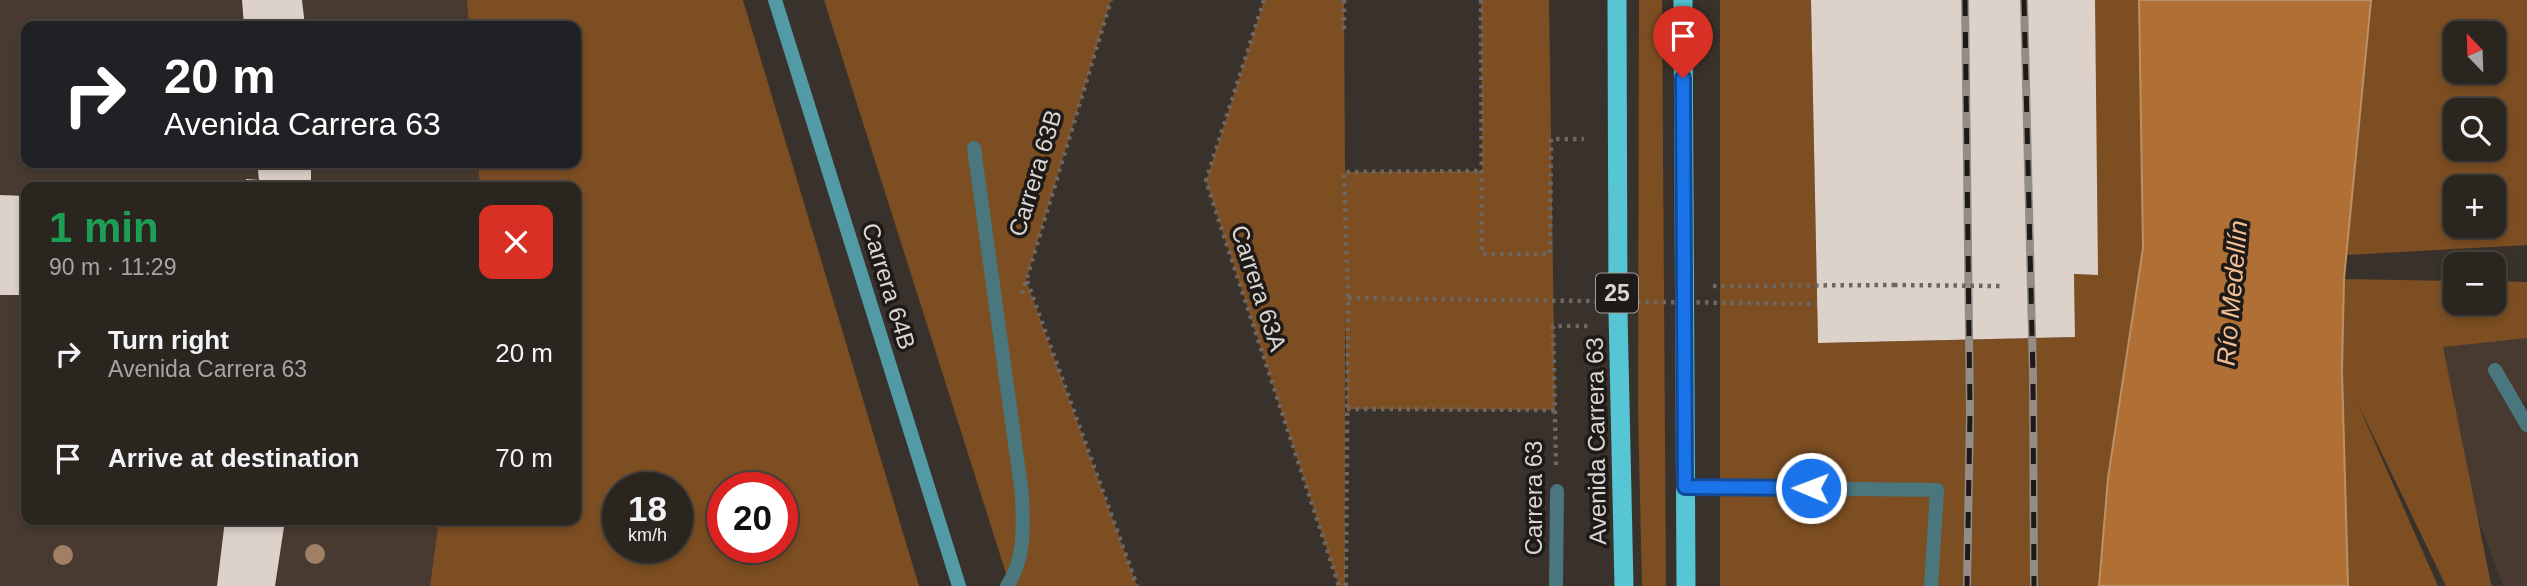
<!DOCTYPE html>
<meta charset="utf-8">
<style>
:root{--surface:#2b2520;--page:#332d29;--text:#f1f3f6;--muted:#a6a5a5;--line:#47423e}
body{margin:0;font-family:Helvetica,sans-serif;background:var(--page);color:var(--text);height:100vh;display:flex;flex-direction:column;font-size:26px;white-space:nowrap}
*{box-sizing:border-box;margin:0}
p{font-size:23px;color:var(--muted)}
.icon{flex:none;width:38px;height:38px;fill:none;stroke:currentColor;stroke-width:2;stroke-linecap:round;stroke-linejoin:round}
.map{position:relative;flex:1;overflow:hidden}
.drawer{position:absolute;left:21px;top:182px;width:560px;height:343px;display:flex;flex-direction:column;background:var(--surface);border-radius:14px;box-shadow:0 4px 10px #0003,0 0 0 2px var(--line)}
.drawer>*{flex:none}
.hud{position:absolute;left:21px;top:21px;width:560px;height:147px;border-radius:14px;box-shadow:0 4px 10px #0003,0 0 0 2px var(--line);background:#202124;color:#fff;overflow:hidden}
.needle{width:46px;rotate:337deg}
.buttons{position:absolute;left:2443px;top:21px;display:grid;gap:14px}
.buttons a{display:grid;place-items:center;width:63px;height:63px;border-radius:14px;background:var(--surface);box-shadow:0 4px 10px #0003,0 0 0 2px var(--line);font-size:35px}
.speed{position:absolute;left:602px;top:472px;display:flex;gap:14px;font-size:35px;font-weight:700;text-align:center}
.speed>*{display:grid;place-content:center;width:91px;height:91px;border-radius:50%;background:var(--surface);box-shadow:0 4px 10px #0003,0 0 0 2px var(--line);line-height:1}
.speed small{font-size:18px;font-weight:400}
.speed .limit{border:10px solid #d22;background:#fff;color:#111}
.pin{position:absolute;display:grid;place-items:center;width:60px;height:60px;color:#fff;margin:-72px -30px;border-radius:50% 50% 50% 0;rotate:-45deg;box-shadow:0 0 7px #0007}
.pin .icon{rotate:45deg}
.me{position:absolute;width:77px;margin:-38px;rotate:271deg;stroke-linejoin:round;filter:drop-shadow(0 0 5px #0008)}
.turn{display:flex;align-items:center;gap:24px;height:147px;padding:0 28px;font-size:32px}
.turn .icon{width:91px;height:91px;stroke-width:2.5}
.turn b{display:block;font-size:49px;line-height:60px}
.round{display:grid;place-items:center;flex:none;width:74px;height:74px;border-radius:14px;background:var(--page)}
.head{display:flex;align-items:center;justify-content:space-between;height:119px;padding:0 28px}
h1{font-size:42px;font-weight:700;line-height:52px;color:#1e9e55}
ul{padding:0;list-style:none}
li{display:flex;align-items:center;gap:21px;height:105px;padding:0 28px}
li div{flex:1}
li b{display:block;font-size:26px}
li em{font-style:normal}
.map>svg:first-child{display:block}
.built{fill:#483a30}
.green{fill:#7c4e22;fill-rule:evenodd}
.water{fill:#b07035;stroke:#bd8f64;stroke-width:2}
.building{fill:#ddd2ca}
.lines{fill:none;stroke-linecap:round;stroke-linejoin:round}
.path{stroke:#6e6661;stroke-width:4.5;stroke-dasharray:3.5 5;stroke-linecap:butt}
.service{stroke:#4a767d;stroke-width:14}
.minor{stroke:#4a767d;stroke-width:14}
.secondary{stroke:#529ba6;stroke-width:14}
.trunk{stroke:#56c5d4;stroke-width:19}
.rail-casing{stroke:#938d88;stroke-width:8}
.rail{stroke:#1e1a17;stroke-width:5;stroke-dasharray:16;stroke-linecap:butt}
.path-bridge{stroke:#6e6661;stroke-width:4.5;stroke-dasharray:3.5 5;stroke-linecap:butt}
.tree{fill:#a07f64}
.route-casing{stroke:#114b97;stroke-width:18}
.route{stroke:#1a73e8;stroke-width:12}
.labels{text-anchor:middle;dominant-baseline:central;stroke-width:7;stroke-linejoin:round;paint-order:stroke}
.shield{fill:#1e1a17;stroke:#a29e9a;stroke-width:2}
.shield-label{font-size:23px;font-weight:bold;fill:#dbd6d2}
.street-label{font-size:24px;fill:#dbd6d2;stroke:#1e1a17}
.water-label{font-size:26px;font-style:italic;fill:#f3be92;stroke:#1e1a17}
</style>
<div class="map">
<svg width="2527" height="586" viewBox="0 0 2527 586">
<rect width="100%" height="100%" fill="#39312b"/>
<path class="built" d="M0,0H467L469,26H26V163H478L480,187H26V520H439L430,586H0Z
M2527,336V403L2512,397L2527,415V586H2503L2470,497L2442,347Z"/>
<path class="green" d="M467,0H743L919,586H430L439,520H576V187H480L478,163H576V26H469ZM677,488V548H618V488ZM782,488V548H723V488Z
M824,0H1111L1026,280L1137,586H1010Z
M1264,0H1344L1345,172L1482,171L1481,0H1549L1555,410L1347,409L1345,299V586H1339L1206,181Z
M1639,0H1662L1666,586H1642L1638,410Z
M1720,0H1811L1818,343L2075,337L2074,274L2097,275L2093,0H2139L2143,248L2108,478L2099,586H1720Z
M2371,0H2527V245L2347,255ZM2455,33H2494V72H2455ZM2455,110H2494V149H2455ZM2455,187H2494V226H2455Z
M2344,279L2455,281V303H2494V281L2527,282V338L2443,347L2491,584L2493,586H2446L2357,402L2438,586H2348L2342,371Z"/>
<path class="water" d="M2139,0H2371L2344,279L2342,371L2348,586H2099L2108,478L2143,248Z"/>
<path class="building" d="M242,0H302L305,26H244Z
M1811,0H2095L2098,275L2074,274L2075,337L1818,343Z
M257,163H311V187H245L246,179L259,180Z
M0,195L26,196V295H0Z
M225,520H285L275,586H217Z"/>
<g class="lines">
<path class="path" d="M1264,0L1206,181L1339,586
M1344,0V33
M1481,0L1482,254H1550L1551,139H1584
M1027,281L1137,586
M1713,286L1894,285
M1022,294L1111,0
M1347,409L1555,410
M1556,465L1553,326H1590
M1346,586L1348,298L1344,172L1482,171"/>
<path class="service" d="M2495,370L2527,425
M1684,487L1937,490L1931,586"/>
<path class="minor" d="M974,148L1022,494C1023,526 1026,558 1007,586
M1556,586L1557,491"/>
<path class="secondary" d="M775,0L959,586"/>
<path class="trunk" d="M1617,0L1618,313L1624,586
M1683,0L1686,586"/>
<g class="rail-casing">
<path id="rail" d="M1965,0L1970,413L1967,586
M2024,0L2033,375L2034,586"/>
</g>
<use href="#rail" class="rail"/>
<path class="path-bridge" d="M1894,285L2000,286
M1348,298L1817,304"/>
</g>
<g class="tree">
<circle cx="315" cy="554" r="10"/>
<circle cx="63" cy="555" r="10"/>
</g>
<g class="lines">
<g class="route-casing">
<path id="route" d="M1683,78L1685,487L1811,488"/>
</g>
<use href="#route" class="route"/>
</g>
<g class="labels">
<rect class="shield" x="1596" y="273.5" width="42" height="39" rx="5"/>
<g class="shield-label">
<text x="1617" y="293">25</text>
</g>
<g class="street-label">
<text transform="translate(1035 173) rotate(-73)">Carrera 63B</text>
<text transform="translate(889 286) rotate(73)">Carrera 64B</text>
<text transform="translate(1259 288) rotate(72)">Carrera 63A</text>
<text transform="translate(1596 441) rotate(-91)">Avenida Carrera 63</text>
<text transform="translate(1533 498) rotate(-90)">Carrera 63</text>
</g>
<g class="water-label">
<text transform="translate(2232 293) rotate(-85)">Río Medellín</text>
</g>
</g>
</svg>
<div class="buttons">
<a><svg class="needle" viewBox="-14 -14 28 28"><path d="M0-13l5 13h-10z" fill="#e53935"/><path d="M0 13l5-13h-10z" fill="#a6a5a5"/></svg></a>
<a><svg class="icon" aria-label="search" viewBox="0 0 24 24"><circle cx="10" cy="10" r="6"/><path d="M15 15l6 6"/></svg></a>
<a>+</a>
<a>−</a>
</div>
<div class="speed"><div>18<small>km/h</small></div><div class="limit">20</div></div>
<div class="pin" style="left:1683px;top:78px;background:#d93025"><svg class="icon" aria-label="arrive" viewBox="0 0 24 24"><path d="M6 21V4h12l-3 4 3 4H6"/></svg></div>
<svg class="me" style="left:1811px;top:488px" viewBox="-20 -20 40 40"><circle r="17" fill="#1a73e8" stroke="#fff" stroke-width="3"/><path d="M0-11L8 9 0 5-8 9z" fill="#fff"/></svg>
<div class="hud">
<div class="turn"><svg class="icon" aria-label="right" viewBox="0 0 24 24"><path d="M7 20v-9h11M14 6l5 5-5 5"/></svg><div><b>20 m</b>Avenida Carrera 63</div></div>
</div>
<section class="drawer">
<div class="head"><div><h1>1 min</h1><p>90 m · 11:29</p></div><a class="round" style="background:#d93025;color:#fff"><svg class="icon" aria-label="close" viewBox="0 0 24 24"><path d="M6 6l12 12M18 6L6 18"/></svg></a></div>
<ul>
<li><svg class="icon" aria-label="right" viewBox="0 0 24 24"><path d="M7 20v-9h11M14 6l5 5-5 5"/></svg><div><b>Turn right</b><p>Avenida Carrera 63</p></div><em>20 m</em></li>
<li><svg class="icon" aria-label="arrive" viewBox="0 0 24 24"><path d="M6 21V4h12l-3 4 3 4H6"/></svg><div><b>Arrive at destination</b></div><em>70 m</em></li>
</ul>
</section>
</div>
